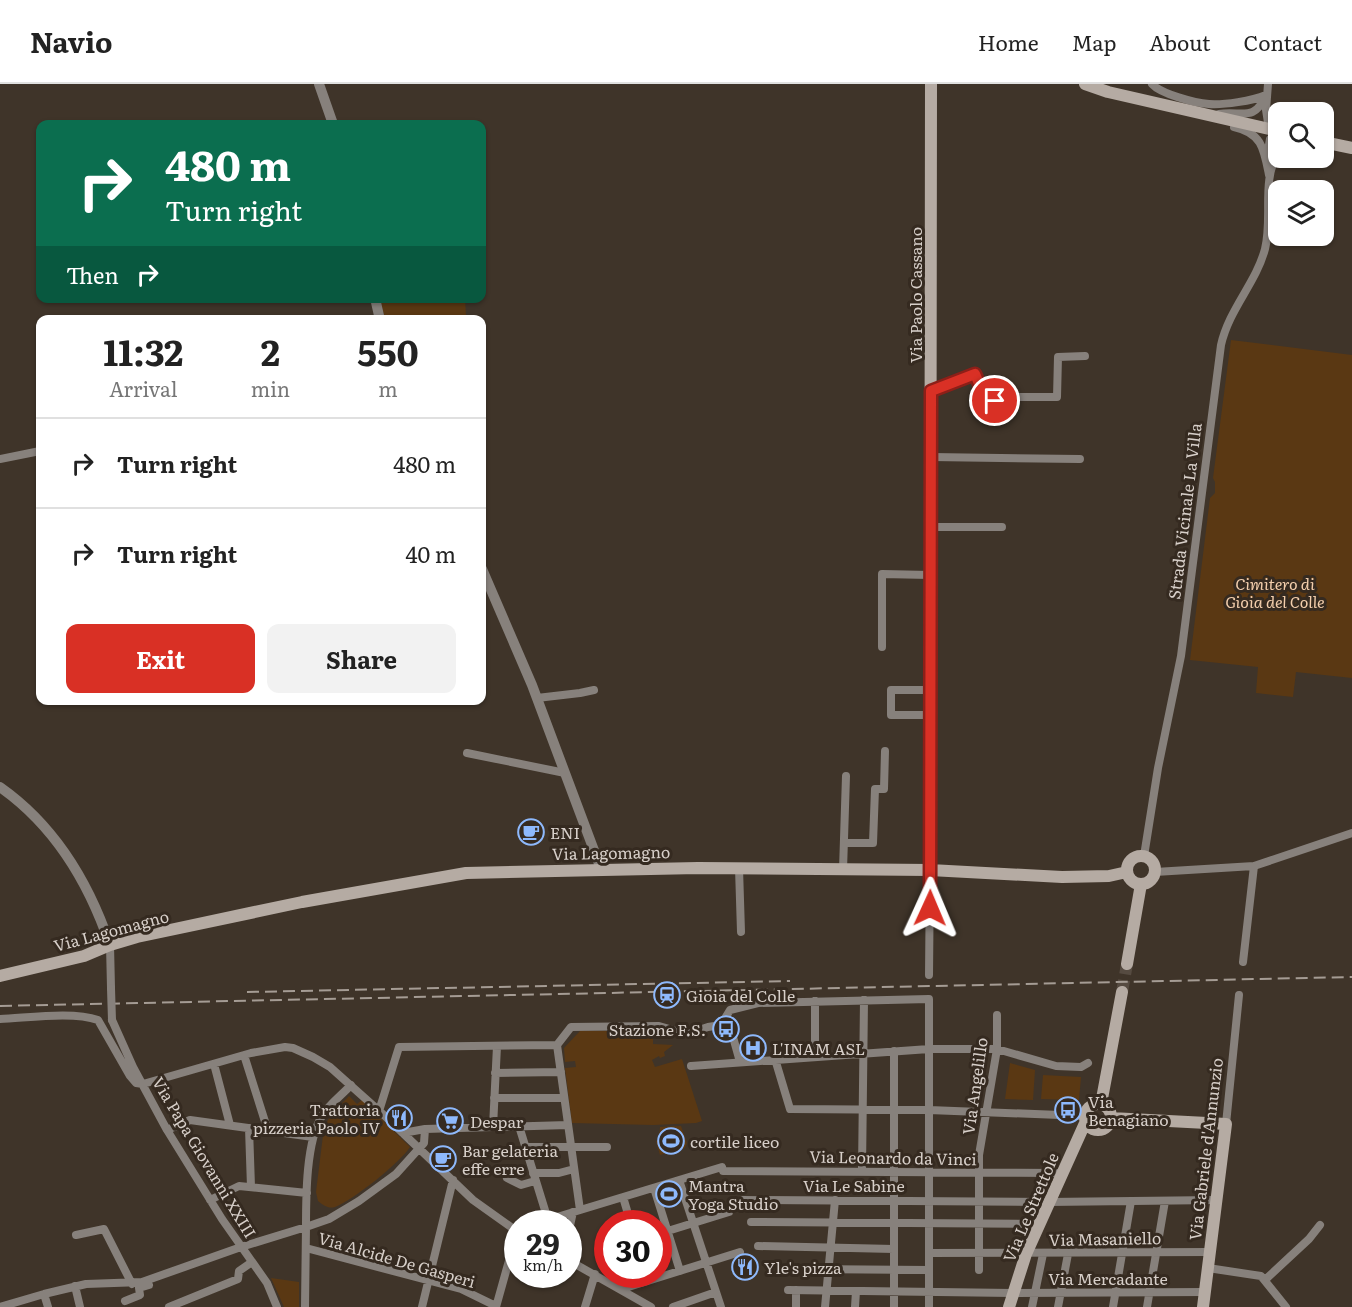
<!DOCTYPE html>
<style>
:root{--surface:#fff;--page:#f2f2f2;--text:#222;--muted:#767676;--line:#e0e0e0;--accent:#d93025}
body{margin:0;font-family:Literata,serif;background:var(--page);color:var(--text);height:100vh;display:flex;flex-direction:column;font-size:22px;white-space:nowrap}
*{box-sizing:border-box;margin:0}
p{font-size:20px;color:var(--muted)}
.icon{flex:none;width:33px;height:33px;fill:none;stroke:currentColor;stroke-width:2;stroke-linecap:round;stroke-linejoin:round}
.map{position:relative;flex:1;overflow:hidden}
.side{position:absolute;left:36px;top:231px;width:450px;height:390px;display:flex;flex-direction:column;background:var(--surface);border-radius:12px;box-shadow:0 2px 4px #0004}
.side>*{flex:none}
.banner{position:absolute;left:36px;top:36px;width:450px;height:183px;border-radius:12px;box-shadow:0 2px 4px #0004;background:#0b6e4f;color:#fff;overflow:hidden}
.buttons{position:absolute;left:1268px;top:18px;display:grid;gap:12px}
.buttons a{display:grid;place-items:center;width:66px;height:66px;border-radius:12px;background:var(--surface);box-shadow:0 2px 4px #0004;font-size:30px}
.speed{position:absolute;left:504px;top:1126px;display:flex;gap:12px;font-size:30px;font-weight:700;text-align:center}
.speed>*{display:grid;place-content:center;width:78px;height:78px;border-radius:50%;background:var(--surface);box-shadow:0 2px 4px #0004;line-height:1}
.speed small{font-size:15px;font-weight:400}
.speed .limit{border:9px solid #d22;background:#fff;color:#111}
.pin{position:absolute;display:grid;place-items:center;width:51px;height:51px;color:#fff;margin:-26px;border:3px solid #fff;border-radius:50%;box-shadow:0 2px 6px #0007}
.me{position:absolute;width:66px;margin:-33px;rotate:1deg;stroke-linejoin:round;filter:drop-shadow(0 0 4px #0008)}
.turn{display:flex;align-items:center;gap:21px;height:126px;padding:0 30px;font-size:27px}
.turn .icon{width:78px;height:78px;stroke-width:2.5}
.turn b{display:block;font-size:42px;line-height:51px}
.then{display:flex;align-items:center;height:57px;padding:0 30px;background:#0003;gap:12px;font-size:22px}
.eta{display:flex;justify-content:space-evenly;align-items:center;height:102px;text-align:center}
.eta b{font-size:36px;font-weight:700;line-height:42px}
.action{display:flex;gap:12px;margin-top:auto;padding:12px 30px}
.action a{flex:1;height:69px;border-radius:12px;background:var(--accent);color:#fff;font-size:24px;font-weight:700;line-height:69px;text-align:center}
.action a+a{background:var(--page);color:var(--text)}
ul{padding:0;list-style:none}
li{display:flex;align-items:center;gap:18px;height:90px;padding:0 30px;border-top:2px solid var(--line)}
li div{flex:1}
li b{display:block;font-size:22px}
li em{font-style:normal}
header{display:flex;align-items:center;gap:36px;box-sizing:border-box;height:84px;padding:0 30px;background:var(--surface);border-bottom:2px solid var(--line)}
header strong{font-size:28px}
nav{display:flex;gap:33px;margin-inline-start:auto;font-size:21px}
.map>svg:first-child{display:block}
.green{fill:#5a3813}
.lines{fill:none;stroke-linecap:round;stroke-linejoin:round}
.secondary-tunnel{stroke:#564b41;stroke-width:12;stroke-dasharray:12 6;stroke-linecap:butt}
.minor{stroke:#87817c;stroke-width:8}
.tertiary{stroke:#87817c;stroke-width:10}
.secondary{stroke:#b5aba3;stroke-width:12}
.rail{stroke:#a59c94;stroke-width:2;stroke-dasharray:12 6;stroke-linecap:butt}
.minor-bridge{stroke:#87817c;stroke-width:8}
.route-casing{stroke:#8d1f18;stroke-width:15}
.route{stroke:#d93025;stroke-width:10}
.labels{text-anchor:middle;dominant-baseline:central;stroke-width:6;stroke-linejoin:round;paint-order:stroke}
.street-label{font-size:16px;fill:#d7cfc9;stroke:#352a20}
.park-label{font-size:16px;font-style:italic;fill:#f3ceac;stroke:#352a20}
.poi-label{font-size:16px;fill:#d7cfc9;stroke:#352a20;text-anchor:start}
</style>
<header>
<strong>Navio</strong>
<nav><a>Home</a><a>Map</a><a>About</a><a>Contact</a></nav>
</header>
<div class="map">
<svg width="1352" height="1223" viewBox="0 0 1352 1223">
<rect width="100%" height="100%" fill="#3f3429"/>
<path class="green" d="M380,215H465L466,231L426,236L385,235Z
M1231,256L1352,271V594L1296,588L1293,613L1256,609L1258,583L1190,576L1210,414L1215,409V398L1213,394Z
M580,947H653V960L673,961L664,968L665,972L660,974L659,972L652,976L655,983L682,975L702,1037L696,1039L653,1041L572,1039L565,984L576,983L575,977L565,978L564,964Z
M1010,979L1035,986L1033,1016L1005,1015Z
M1043,991L1081,993L1079,1016L1041,1015Z
M349,1012L357,1020L362,1016L410,1063C401,1078 352,1117 335,1123C328,1125 323,1121 318,1117L316,1108L324,1043L331,1031Z
M681,1042L687,1059L685,1064L660,1071L656,1057L659,1056L660,1043Z
M271,1194L299,1198V1223H284Z"/>
<g class="lines">
<path class="secondary-tunnel" d="M1122,908L1127,880"/>
<path class="minor" d="M1152,0C1161,10 1195,19 1209,20C1224,21 1252,17 1266,11
M1268,0L1266,26L1269,45
M1219,30C1241,26 1254,39 1266,11
M1234,43C1262,49 1264,65 1269,91
M1267,73L1270,55L1278,49
M931,307L975,290L984,312L991,317L1005,313H1057L1058,273L1085,272
M931,373L1080,375
M0,375L40,367
M931,443H1002
M882,563V490L930,491
M930,606H891V631H930
M537,614L580,609L594,606
M467,669L565,689
M844,759H873L875,705H884L885,667
M1144,772L1158,684L1181,572L1221,261C1229,225 1256,199 1265,165C1273,133 1261,97 1278,69
M739,784L741,848
M843,786L846,692
M1155,788L1254,782L1352,749
M110,861L111,904
M1243,878L1254,782
M929,891L930,786
M0,935C27,934 73,927 98,936L130,992L136,999L143,1000L251,969L285,963L293,964L313,973L330,983L386,1033L473,1116L518,1148
M112,936L133,983L167,1046L222,1135L267,1199L277,1223
M721,941L730,926L758,919L929,915V1223
M557,961L571,943L659,942L687,950L708,943L721,941L727,943L733,953L740,978
M557,961L580,1126
M244,971L268,1047
M815,973V917
M775,975L790,1025L929,1026L1085,1032
M214,980L230,1041
M691,982L929,965H997L1056,982L1081,983L1088,979
M495,989L561,988
M351,1001C342,1011 329,1020 322,1032C306,1057 306,1113 306,1143L329,1135L359,1117L396,1090L424,1059L425,1045
M494,1014H564
M379,1027L399,963L557,961
M1226,1040L1239,911
M519,1042L548,1136
M493,1043L497,962
M249,1044L251,1103
M167,1046L190,1036L313,1053
M403,1049L425,1045L568,1041
M525,1063H607
M862,1087L864,916
M533,1089H559L574,1085
M507,1094L521,1101L535,1097
M679,1096L721,1223
M654,1104L680,1187
M623,1113L631,1140
M210,1116L239,1102L307,1109
M743,1116L1048,1118L1216,1116
M751,1138L1039,1140
M534,1140L722,1083L723,1087L1062,1089
M658,1150L729,1128
M76,1151L104,1145L132,1200
M568,1151L573,1128
M758,1162L894,1165
M306,1164L461,1205L496,1222
M929,1169L1210,1168
M568,1176L651,1223
M1208,1184L1261,1192L1286,1223
M801,1185L929,1186
M979,1186V1071L997,965V931
M618,1191L622,1205L740,1168
M1266,1195L1309,1155L1320,1141
M75,1202L80,1223
M788,1206L1012,1209L1205,1208
M796,1206V1223
M44,1210L48,1223
M125,1217L140,1211L139,1204L149,1201
M0,1223L44,1210L86,1200L142,1198L241,1163L306,1143L305,1223
M169,1223L238,1195L239,1187L252,1178
M422,1223L453,1096
M496,1223L517,1148
M585,1223L595,1190
M673,1223L716,1208
M825,1223L835,1116
M855,1223L856,1207
M894,1223V967
M1032,1223L1043,1170
M1058,1223L1068,1170
M1113,1223L1131,1117
M1147,1223L1165,1117"/>
<path class="tertiary" d="M319,0L333,40
M375,214L380,236
M482,485L532,601L601,785
M0,703C54,741 89,799 110,861"/>
<path class="secondary" d="M1085,0L1108,8L1278,47
M1323,58L1352,64
M1127 786a14 14 0 1 1 28 0a14 14 0 1 1-28 0Z
M930,786L931,0
M1127,880L1141,800
M0,892L84,872L110,861L137,853L302,818L466,789L698,784L930,786L1062,793L1109,792L1127,788
M1101,1020L1122,908
M1085 1033a13 13 0 1 1 26 0a13 13 0 1 1-26 0Z
M1111,1034L1226,1040L1203,1223
M1009,1223L1026,1170L1086,1037"/>
<path class="rail" d="M247,908L790,897
M0,922L1352,893"/>
<path class="minor-bridge" d="M111,904L112,936"/>
</g>
<g class="lines">
<g class="route-casing">
<path id="route" d="M930,824L931,307L975,290C980,300 982,316 995,317"/>
</g>
<use href="#route" class="route"/>
</g>
<defs>
<g id="cafe-ring" transform="scale(1.35)"><circle r="9.5" fill="#352a20" stroke="#8eb9fc" stroke-width="1.5"/><path d="M-5.5-4.5H6V0H3Q3 3.5 0 3.5H-2.5Q-5.5 3.5-5.5 0ZM3-3.2v2h1.7v-2ZM-6 4.5H4V6H-6Z" fill="#8eb9fc"/></g>
<g id="station-ring" transform="scale(1.35)"><circle r="9.5" fill="#352a20" stroke="#8eb9fc" stroke-width="1.5"/><path d="M-3-6H3Q5-6 5-4V2Q5 4 3 4L4.5 6H3L1.5 4h-3L-3 6H-4.5L-3 4Q-5 4-5 2V-4Q-5-6-3-6ZM-3.5-4v3h7v-3ZM-3.5 1v1.5H-2V1ZM2 1v1.5H3.5V1Z" fill="#8eb9fc"/></g>
<g id="bus-ring" transform="scale(1.35)"><circle r="9.5" fill="#352a20" stroke="#8eb9fc" stroke-width="1.5"/><path d="M-5-6H5V4H4V6H2V4H-2V6H-4V4H-5ZM-3.5-4V0h7V-4ZM-3.5 1.2v1.5H-2V1.2ZM2 1.2v1.5H3.5V1.2Z" fill="#8eb9fc"/></g>
<g id="hospital-ring" transform="scale(1.35)"><circle r="9.5" fill="#352a20" stroke="#8eb9fc" stroke-width="1.5"/><path d="M-5-5h3v3.5h4V-5h3V5h-3V1.5h-4V5h-3Z" fill="#8eb9fc"/></g>
<g id="restaurant-ring" transform="scale(1.35)"><circle r="9.5" fill="#352a20" stroke="#8eb9fc" stroke-width="1.5"/><path d="M-5-6h1v4h1v-4h1v4h1v-4h1v5L-1.5 .5V6h-2V.5L-5-1ZM5-6V6H3V1.5H1.5Q1.5-4 5-6Z" fill="#8eb9fc"/></g>
<g id="supermarket-ring" transform="scale(1.35)"><circle r="9.5" fill="#352a20" stroke="#8eb9fc" stroke-width="1.5"/><path d="M-6-5.5h2.5l.6 2H6L4.5 2H-2.5L-4.4-4H-6ZM-1.5 3.2a1.3 1.3 0 1 0 .1 0ZM3 3.2a1.3 1.3 0 1 0 .1 0Z" fill="#8eb9fc"/></g>
<g id="stadium-ring" transform="scale(1.35)"><circle r="9.5" fill="#352a20" stroke="#8eb9fc" stroke-width="1.5"/><path d="M0-5a6.5 5 0 1 0 0 10a6.5 5 0 1 0 0-10ZM-3.5-1.8h7v3.6h-7Z" fill="#8eb9fc"/></g>
</defs>
<g fill-rule="evenodd">
<use href="#cafe-ring" x="531" y="748"/>
<use href="#station-ring" x="667" y="911"/>
<use href="#bus-ring" x="726" y="945"/>
<use href="#hospital-ring" x="753" y="964"/>
<use href="#bus-ring" x="1068" y="1026"/>
<use href="#restaurant-ring" x="399" y="1034"/>
<use href="#supermarket-ring" x="450" y="1037"/>
<use href="#stadium-ring" x="671" y="1057"/>
<use href="#cafe-ring" x="443" y="1075"/>
<use href="#stadium-ring" x="669" y="1110"/>
<use href="#restaurant-ring" x="745" y="1183"/>
</g>
<g class="labels">
<g class="street-label">
<text transform="translate(915 211) rotate(-90)">Via Paolo Cassano</text>
<text transform="translate(1184 427) rotate(-83)">Strada Vicinale La Villa</text>
<text transform="translate(611 768) rotate(-1)">Via Lagomagno</text>
<text transform="translate(111 846) rotate(-15)">Via Lagomagno</text>
<text transform="translate(974 1002) rotate(-82)">Via Angelillo</text>
<text transform="translate(1205 1065) rotate(-83)">Via Gabriele d'Annunzio</text>
<text transform="translate(205 1073) rotate(59)">Via Papa Giovanni XXIII</text>
<text transform="translate(893 1073) rotate(1)">Via Leonardo da Vinci</text>
<text x="854" y="1101">Via Le Sabine</text>
<text transform="translate(1030 1123) rotate(-67)">Via Le Strettole</text>
<text transform="translate(1105 1154) rotate(-1)">Via Masaniello</text>
<text transform="translate(397 1175) rotate(16)">Via Alcide De Gasperi</text>
<text x="1108" y="1194">Via Mercadante</text>
</g>
<g class="park-label">
<text x="1275" y="499">Cimitero di<tspan x="1275" dy="18">Gioia del Colle</tspan></text>
</g>
<g class="poi-label">
<text x="550" y="748">ENI</text>
<text x="686" y="911">Gioia del Colle</text>
<text x="706" y="945" text-anchor="end">Stazione F.S.</text>
<text x="772" y="964">L'INAM ASL</text>
<text x="1088" y="1017">Via<tspan x="1088" dy="18">Benagiano</tspan></text>
<text x="380" y="1025" text-anchor="end">Trattoria<tspan x="380" dy="18">pizzeria Paolo IV</tspan></text>
<text x="470" y="1037">Despar</text>
<text x="690" y="1057">cortile liceo</text>
<text x="462" y="1066">Bar gelateria<tspan x="462" dy="18">effe erre</tspan></text>
<text x="688" y="1101">Mantra<tspan x="688" dy="18">Yoga Studio</tspan></text>
<text x="764" y="1183">Yle's pizza</text>
</g>
</g>
</svg>
<div class="buttons">
<a><svg class="icon" aria-label="search" viewBox="0 0 24 24"><circle cx="10" cy="10" r="6"/><path d="M15 15l6 6"/></svg></a>
<a><svg class="icon" aria-label="layers" viewBox="0 0 24 24"><path d="M12 4l9 5-9 5-9-5zM3 14l9 5 9-5"/></svg></a>
</div>
<div class="speed"><div>29<small>km/h</small></div><div class="limit">30</div></div>
<div class="pin" style="left:995px;top:317px;background:#d93025"><svg class="icon" aria-label="arrive" viewBox="0 0 24 24"><path d="M6 21V4h12l-3 4 3 4H6"/></svg></div>
<svg class="me" style="left:930px;top:824px" viewBox="-20 -20 40 40"><path d="M0-17L14 15 0 8-14 15z" fill="#d93025" stroke="#fff" stroke-width="4"/></svg>
<div class="banner">
<div class="turn"><svg class="icon" aria-label="right" viewBox="0 0 24 24"><path d="M7 20v-9h11M14 6l5 5-5 5"/></svg><div><b>480 m</b>Turn right</div></div>
<div class="then">Then<svg class="icon" aria-label="right" viewBox="0 0 24 24"><path d="M7 20v-9h11M14 6l5 5-5 5"/></svg></div>
</div>
<section class="side">
<div class="eta">
<div><b>11:32</b><p>Arrival</p></div>
<div><b>2</b><p>min</p></div>
<div><b>550</b><p>m</p></div>
</div>
<ul>
<li><svg class="icon" aria-label="right" viewBox="0 0 24 24"><path d="M7 20v-9h11M14 6l5 5-5 5"/></svg><div><b>Turn right</b></div><em>480 m</em></li>
<li><svg class="icon" aria-label="right" viewBox="0 0 24 24"><path d="M7 20v-9h11M14 6l5 5-5 5"/></svg><div><b>Turn right</b></div><em>40 m</em></li>
</ul>
<div class="action"><a>Exit</a><a>Share</a></div>
</section>
</div>
